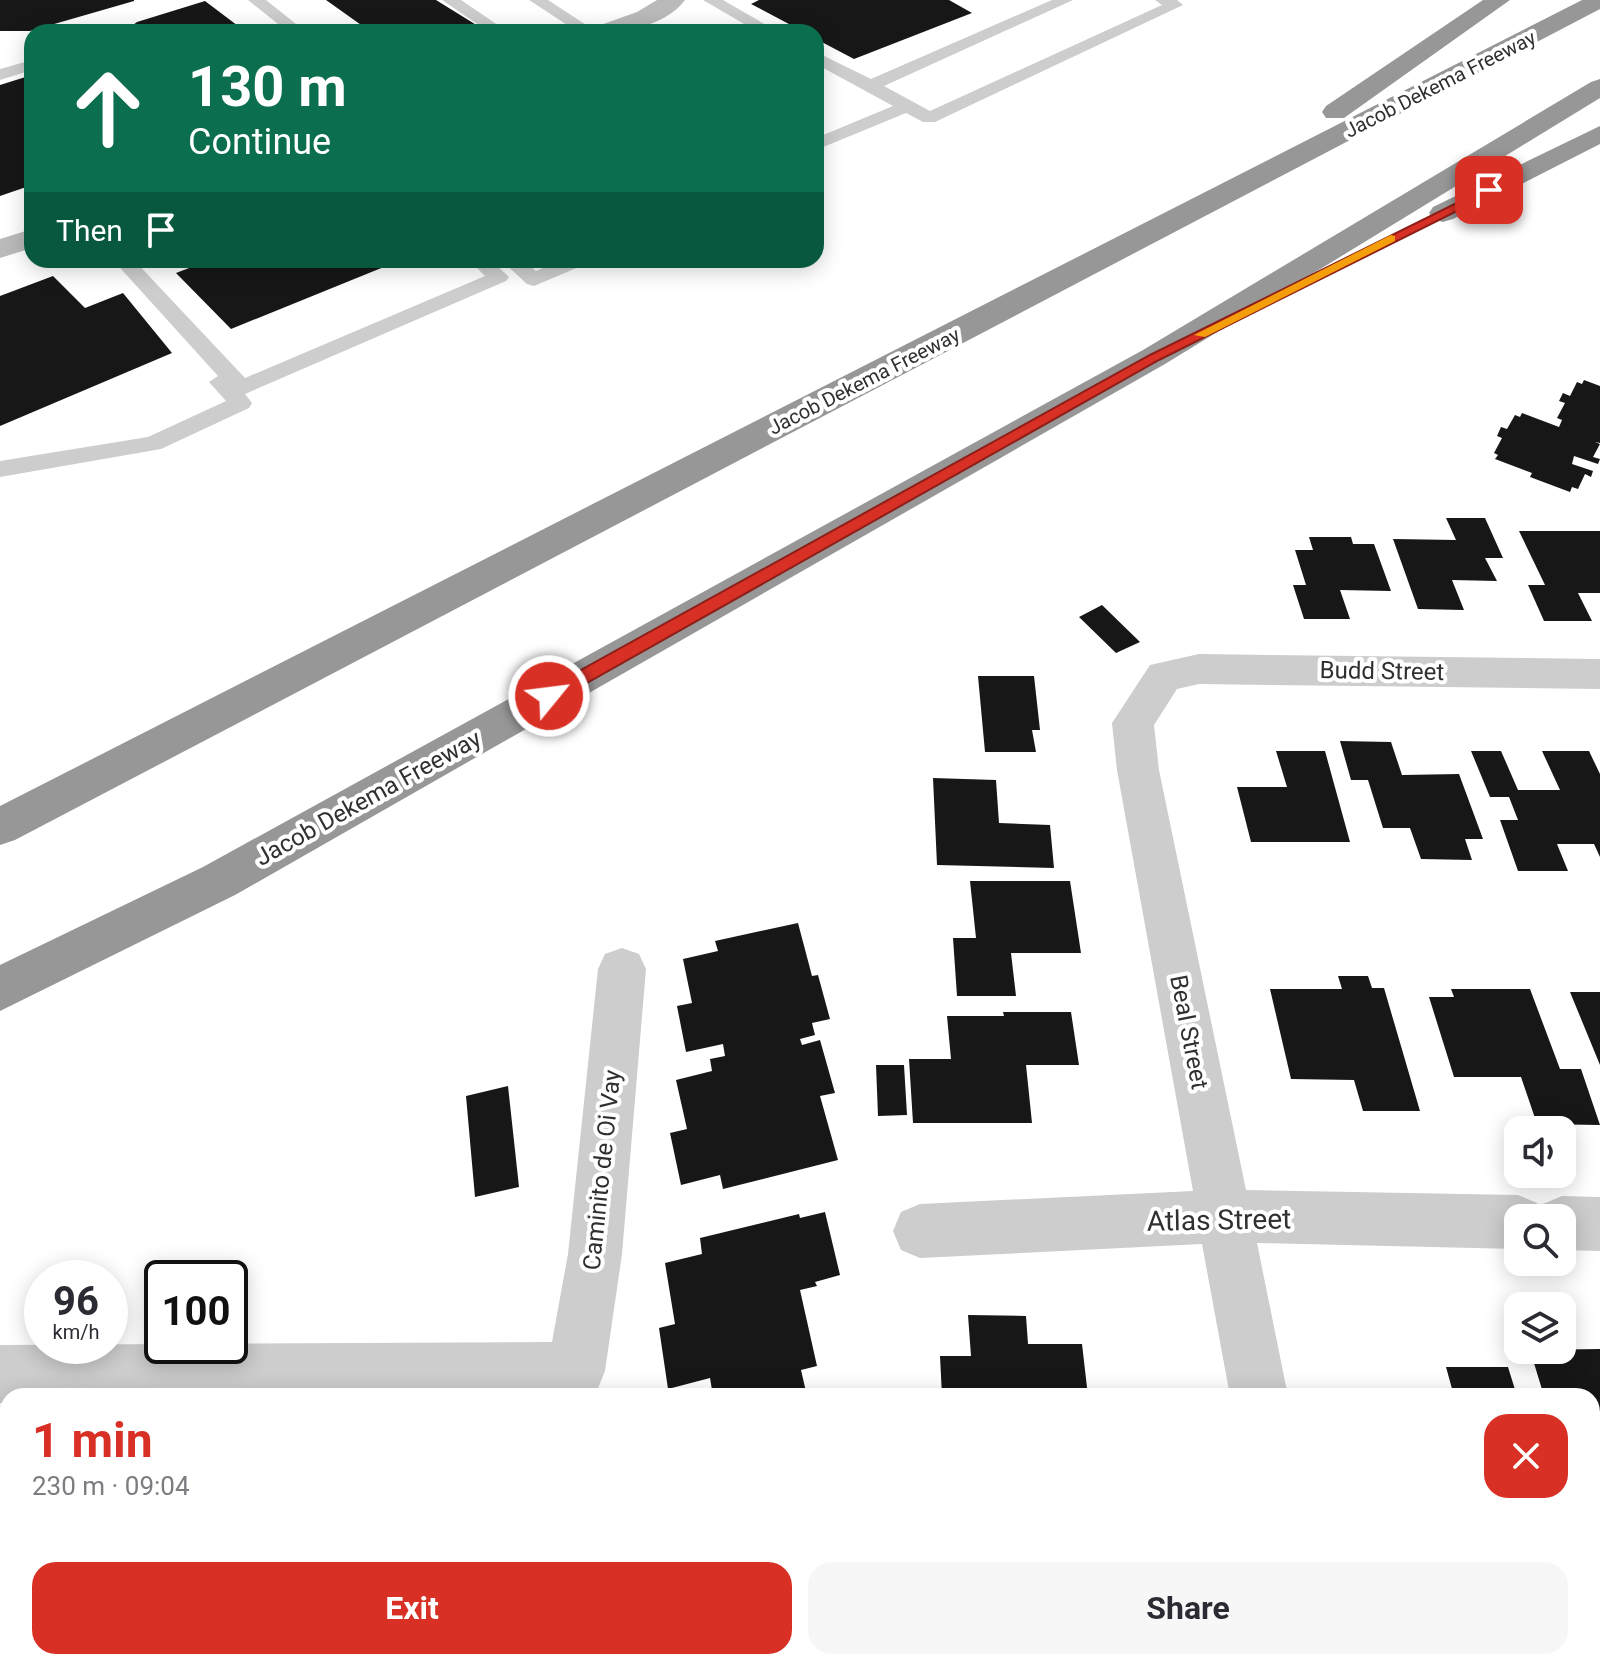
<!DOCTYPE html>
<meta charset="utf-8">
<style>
:root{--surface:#fff;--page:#f7f7f7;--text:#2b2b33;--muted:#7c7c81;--accent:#d93025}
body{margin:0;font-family:Roboto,sans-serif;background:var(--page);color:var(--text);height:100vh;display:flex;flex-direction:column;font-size:30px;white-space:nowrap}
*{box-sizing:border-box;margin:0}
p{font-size:26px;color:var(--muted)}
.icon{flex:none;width:44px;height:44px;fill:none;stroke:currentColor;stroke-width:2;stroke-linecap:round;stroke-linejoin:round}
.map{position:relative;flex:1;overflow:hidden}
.panel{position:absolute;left:0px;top:1388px;width:1600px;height:282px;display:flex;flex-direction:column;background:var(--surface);border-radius:24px 24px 0 0;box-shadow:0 4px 20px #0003}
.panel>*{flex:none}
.hud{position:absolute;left:24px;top:24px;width:800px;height:244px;border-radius:24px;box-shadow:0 4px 20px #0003;background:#0b6e4f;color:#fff;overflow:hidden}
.controls{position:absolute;left:1504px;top:1116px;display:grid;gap:16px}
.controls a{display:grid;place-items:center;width:72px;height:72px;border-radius:16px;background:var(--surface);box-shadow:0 4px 20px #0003;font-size:40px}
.speed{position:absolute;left:24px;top:1260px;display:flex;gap:16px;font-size:40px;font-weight:700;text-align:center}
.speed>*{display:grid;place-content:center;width:104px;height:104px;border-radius:50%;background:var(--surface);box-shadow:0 4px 20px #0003;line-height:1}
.speed small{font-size:20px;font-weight:400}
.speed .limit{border:4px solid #111;border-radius:12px;background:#fff;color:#111}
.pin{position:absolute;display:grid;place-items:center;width:68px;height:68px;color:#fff;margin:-34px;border-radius:16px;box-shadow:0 4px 12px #0006}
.me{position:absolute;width:88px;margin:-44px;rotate:61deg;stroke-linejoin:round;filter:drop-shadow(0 0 6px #0008)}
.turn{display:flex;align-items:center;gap:28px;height:168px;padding:0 32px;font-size:36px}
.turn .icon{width:104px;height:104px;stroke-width:2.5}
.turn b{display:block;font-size:56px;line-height:68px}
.then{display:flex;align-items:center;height:76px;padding:0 32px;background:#0003;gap:16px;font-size:30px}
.round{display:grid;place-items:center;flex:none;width:84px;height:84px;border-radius:24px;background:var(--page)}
.headline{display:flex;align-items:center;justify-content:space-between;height:136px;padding:0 32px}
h1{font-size:48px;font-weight:700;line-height:60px;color:var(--accent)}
.primary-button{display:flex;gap:16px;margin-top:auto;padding:16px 32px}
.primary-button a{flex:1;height:92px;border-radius:24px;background:var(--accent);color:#fff;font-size:32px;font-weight:700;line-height:92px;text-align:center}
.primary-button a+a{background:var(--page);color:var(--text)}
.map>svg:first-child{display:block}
.building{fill:#171717}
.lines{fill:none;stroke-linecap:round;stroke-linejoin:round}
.lane{fill:#cdcdcd;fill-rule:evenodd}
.street{fill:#cdcdcd;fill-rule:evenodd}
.secondary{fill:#bababa;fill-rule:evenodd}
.highway{fill:#979797;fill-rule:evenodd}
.route{fill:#d93025;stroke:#8d1f18;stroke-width:2}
.slow{fill:#f59e0b}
.labels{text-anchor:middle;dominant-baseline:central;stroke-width:8;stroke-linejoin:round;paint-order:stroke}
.far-street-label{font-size:20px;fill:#303030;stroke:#fff}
.street-label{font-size:24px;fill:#303030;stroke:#fff}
.near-street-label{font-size:28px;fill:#303030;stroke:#fff}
</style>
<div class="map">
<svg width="1600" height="1669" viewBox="0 0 1600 1669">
<rect width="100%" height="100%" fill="#fff"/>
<path class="building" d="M0,0H134V1L30,31H0Z
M326,0H436L478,26L458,32H371Z
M759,0H949L972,13L854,59L816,39V32H804L751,4Z
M205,1L246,32H134L129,28L137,22Z
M32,75V185L0,196V85Z
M210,260H401L231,329L176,273Z
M53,276L85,308L123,293L172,353L0,426V296Z
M1584,380L1600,386V443L1595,442L1600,444L1593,457L1600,459L1598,464L1574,456L1572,464L1593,471L1591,477L1585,474L1578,489L1572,487L1570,492L1530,477L1532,473L1495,459L1498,455L1494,453L1502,438L1497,436L1501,427L1507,429L1515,415L1520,417L1522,413L1559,427L1562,420L1557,418L1565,403L1559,401L1563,393L1570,396L1577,382L1582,384Z
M1446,518H1485L1503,558H1485L1497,581L1452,580L1464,610L1418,609L1393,539L1456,540Z
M1519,531H1600V593H1578L1592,621H1544L1528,585H1545Z
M1309,537H1351L1353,544H1374L1391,591L1340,590L1350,619H1304L1293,585H1306L1295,550H1313Z
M1102,605L1140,642L1116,653L1079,617Z
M978,676H1034L1040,730H1032L1036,752H985Z
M1340,741L1391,742L1402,775L1459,774L1483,839H1465L1472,860L1421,859L1410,828H1383L1368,780H1351Z
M1276,751H1325L1350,842H1251L1237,787H1287Z
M1471,751H1501L1518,790H1560L1542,751H1589L1600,774V857L1594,844H1557L1568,871H1518L1500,820H1518L1509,797H1490Z
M933,778L996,780L999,823L1050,825L1054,868L937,865Z
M970,881H1070L1081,953H1011L1016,996H957L953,938H976Z
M798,923L812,976L818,975L830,1019L812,1023L815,1035L800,1039L802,1045L820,1040L835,1093L820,1096L838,1160L723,1189L720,1175L681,1185L670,1133L687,1129L676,1080L712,1071L710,1059L725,1056L723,1044L686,1052L677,1006L692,1003L683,959L718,951L715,941Z
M1338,976H1368L1372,988H1384L1420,1111H1363L1354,1080L1291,1079L1270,989H1342Z
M1451,989H1530L1560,1069H1581L1600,1125L1537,1124L1521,1077H1454L1429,997H1454Z
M1570,992H1600V1065Z
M1003,1012H1071L1079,1065H1026L1032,1123H913L909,1059H951L947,1016H1004Z
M876,1065H904L907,1115L878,1116Z
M508,1086L519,1187L475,1197L466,1096Z
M825,1212L840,1275L815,1282L817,1286L800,1290L817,1366L801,1370L807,1396H713L710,1378L668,1389L659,1328L675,1324L665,1263L702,1254L700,1238L799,1214L800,1218Z
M968,1315L1026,1316L1028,1344H1082L1088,1396H942L940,1356H971Z
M1600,1349V1495L1599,1496L1592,1472V1396H1544L1530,1350Z
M1446,1367H1508L1517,1396H1454Z
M0,1473L8,1475V1662H21L17,1669L0,1666Z
M104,1662H354L351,1669H179L173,1665L171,1669H100Z
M653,1662H779V1663L758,1669H654Z
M951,1662H1120L1121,1669H951Z"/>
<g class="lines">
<path class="lane" d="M248,0H266L306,32H288Z
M442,0H461L508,32H489Z
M529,0H548L597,32H578Z
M703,0H723L778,32H758Z
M1052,0H1073L884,86L930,111L1162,5L1155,0H1177L1183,5L935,122H923L906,113L816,150V138L893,106L816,64V52L871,79Z
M32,60V70L0,80V69Z
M113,260H134L245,378L485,276L469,260H491L509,277L506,281L245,394L252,403L249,408L161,449L0,477V461L148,437L226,401L209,382L218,376Z
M501,260H523L536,271L562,260H589L586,264L534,286L527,284Z"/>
<path class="street" d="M1199,654L1600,659V689L1199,684L1177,689L1154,725L1159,770L1246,1190L1518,1195L1537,1203L1540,1211L1543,1204L1562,1196L1600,1197V1251L1562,1250V1218H1518V1249L1257,1243L1288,1396H1230L1202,1244L920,1258L901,1250L893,1231L901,1212L920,1204L1193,1191L1117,770L1112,723L1150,665Z
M622,948L639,954L646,969L622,1254L605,1371L595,1396H8V1403H0V1345L552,1342L568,1254L598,969L605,954Z
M434,1662H498L496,1669H432Z
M1279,1662H1343L1344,1669H1280Z"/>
<path class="secondary" d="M657,0H685C664,28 622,32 591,32L595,27L637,12Z
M32,229V248L0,258V239Z"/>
<path class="highway" d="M1483,0H1510L1344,118H1326L1322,112L1326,106Z
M1582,0H1600V9L15,840L0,845V806Z
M1600,79V98L1165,364L235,895L0,1011V965L203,867L1143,350L1591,82Z
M1600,126V144L1453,219L1443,222L1433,219L1429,213L1433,207Z"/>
</g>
<path class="route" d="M1489,187L1494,190L1493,193L1159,360L555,701H543L541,696L543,691L1150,355Z"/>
<path class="slow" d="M1391,235L1395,236V241L1205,337L1194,335Z"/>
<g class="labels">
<g class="far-street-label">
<text transform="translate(1440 84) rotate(-27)">Jacob Dekema Freeway</text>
<text transform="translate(864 381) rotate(-27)">Jacob Dekema Freeway</text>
</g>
<g class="street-label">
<text transform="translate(1382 671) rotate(1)">Budd Street</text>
<text transform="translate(368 798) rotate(-29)">Jacob Dekema Freeway</text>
<text transform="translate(1189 1032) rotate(79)">Beal Street</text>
<text transform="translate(602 1170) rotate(-84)">Caminito de Oi Vay</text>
</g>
<g class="near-street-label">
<text transform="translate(1219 1220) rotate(-1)">Atlas Street</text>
</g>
</g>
</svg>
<div class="controls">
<a><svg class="icon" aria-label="sound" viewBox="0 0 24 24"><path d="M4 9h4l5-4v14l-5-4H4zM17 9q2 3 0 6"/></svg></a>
<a><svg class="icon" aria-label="search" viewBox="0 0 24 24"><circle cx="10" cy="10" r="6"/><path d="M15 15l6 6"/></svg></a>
<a><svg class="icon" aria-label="layers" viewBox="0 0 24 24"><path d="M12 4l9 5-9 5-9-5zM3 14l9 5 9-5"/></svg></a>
</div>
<div class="speed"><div>96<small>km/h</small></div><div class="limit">100</div></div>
<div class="pin" style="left:1489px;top:190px;background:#d93025"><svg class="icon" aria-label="arrive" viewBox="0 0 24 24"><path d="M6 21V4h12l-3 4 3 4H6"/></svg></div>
<svg class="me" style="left:549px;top:696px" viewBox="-20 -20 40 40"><circle r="17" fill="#d93025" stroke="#fff" stroke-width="3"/><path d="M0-11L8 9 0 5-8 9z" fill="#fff"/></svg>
<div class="hud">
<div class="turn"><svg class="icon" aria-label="ahead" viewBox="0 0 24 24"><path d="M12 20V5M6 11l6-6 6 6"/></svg><div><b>130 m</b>Continue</div></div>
<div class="then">Then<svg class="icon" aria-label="arrive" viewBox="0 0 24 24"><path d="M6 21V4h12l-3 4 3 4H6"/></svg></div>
</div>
<section class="panel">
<div class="headline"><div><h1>1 min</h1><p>230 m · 09:04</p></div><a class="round" style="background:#d93025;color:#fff"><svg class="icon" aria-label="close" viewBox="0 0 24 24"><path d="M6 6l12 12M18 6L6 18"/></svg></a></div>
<div class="primary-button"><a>Exit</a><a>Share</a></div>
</section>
</div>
